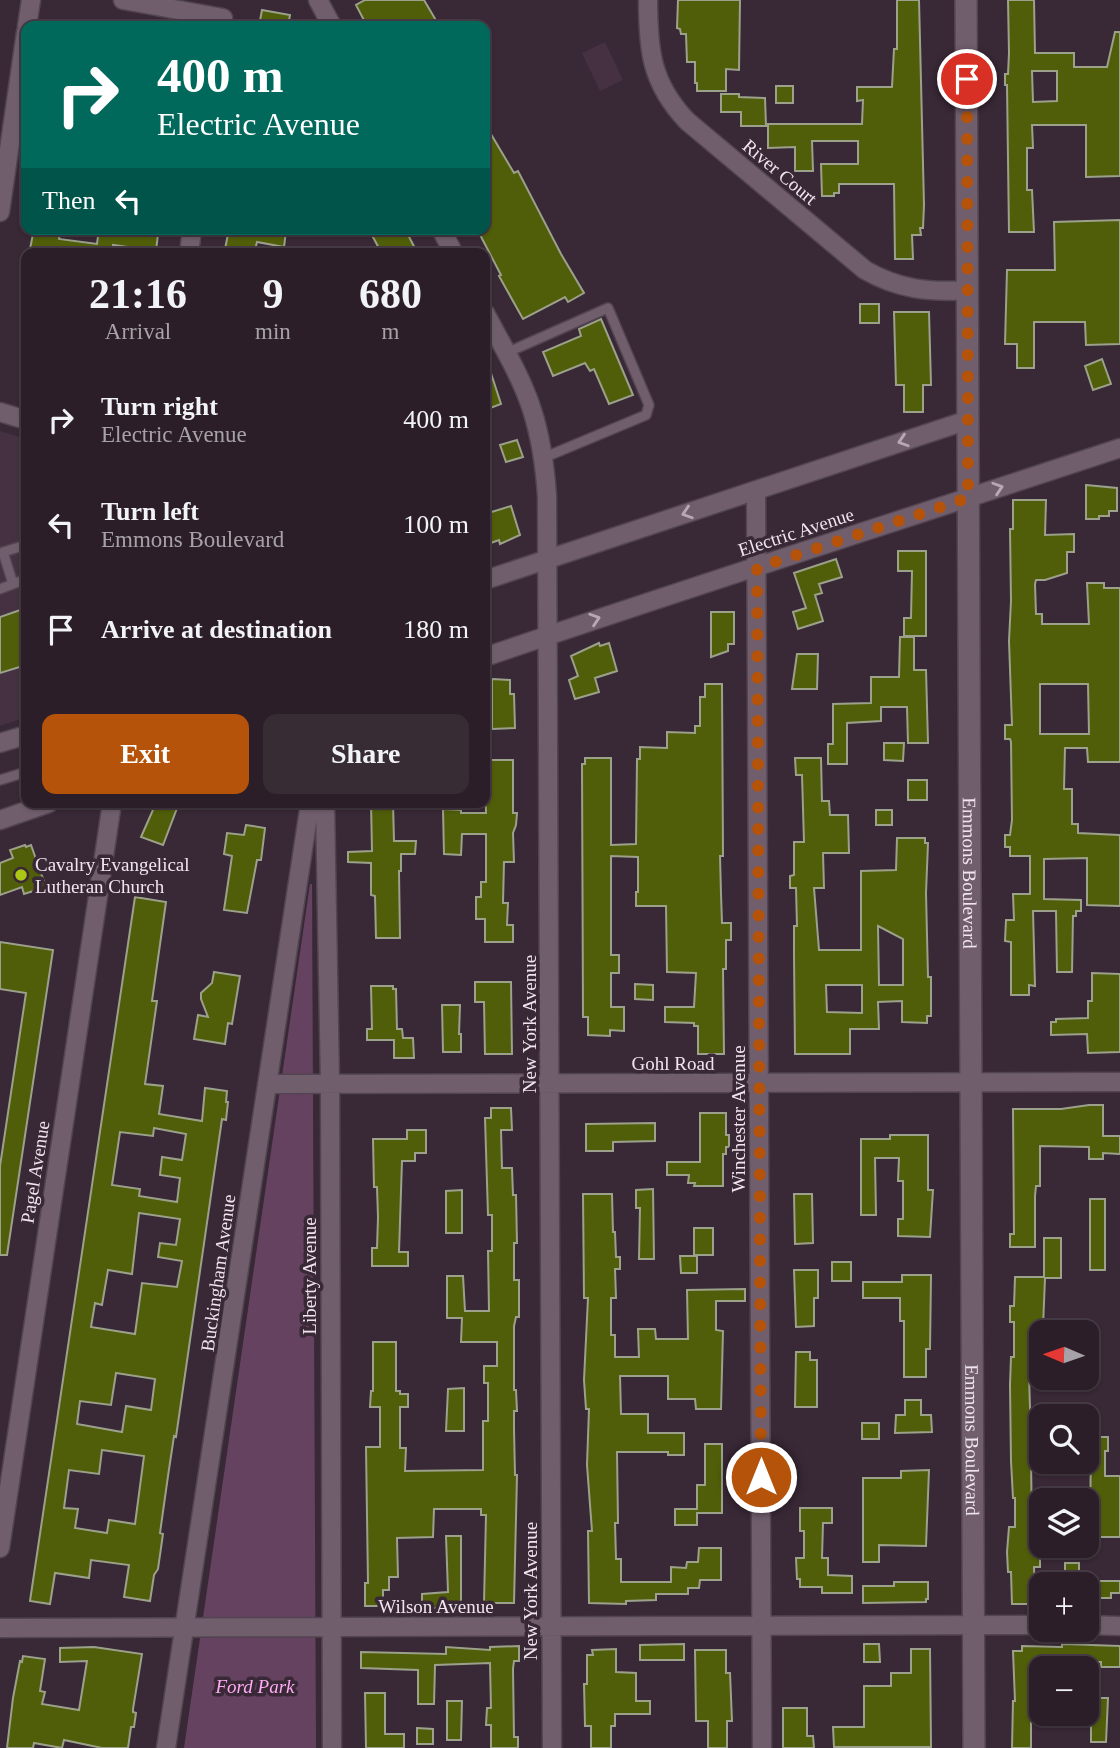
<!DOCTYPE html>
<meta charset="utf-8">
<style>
:root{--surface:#2b1e28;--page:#372b34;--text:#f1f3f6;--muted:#a6a2a8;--line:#473c45;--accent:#b45309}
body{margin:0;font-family:Georgia,serif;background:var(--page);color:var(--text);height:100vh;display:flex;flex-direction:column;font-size:26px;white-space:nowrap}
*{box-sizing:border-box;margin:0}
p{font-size:23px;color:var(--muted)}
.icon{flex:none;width:38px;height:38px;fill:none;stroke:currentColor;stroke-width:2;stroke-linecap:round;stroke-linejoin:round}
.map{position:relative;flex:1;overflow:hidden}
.drawer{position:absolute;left:21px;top:248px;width:469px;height:560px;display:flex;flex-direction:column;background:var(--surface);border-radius:14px;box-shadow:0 2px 5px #0004,0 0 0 2px var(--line)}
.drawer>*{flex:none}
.guide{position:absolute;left:21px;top:21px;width:469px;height:214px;border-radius:14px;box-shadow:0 2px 5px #0004,0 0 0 2px var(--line);background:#00695c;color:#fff;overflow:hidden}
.needle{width:46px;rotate:272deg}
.fabs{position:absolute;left:1029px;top:1320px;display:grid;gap:14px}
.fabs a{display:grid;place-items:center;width:70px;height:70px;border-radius:14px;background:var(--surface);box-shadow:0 2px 5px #0004,0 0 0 2px var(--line);font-size:35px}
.pin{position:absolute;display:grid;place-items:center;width:60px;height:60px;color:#fff;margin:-30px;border:4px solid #fff;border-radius:50%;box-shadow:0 2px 7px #0007}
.me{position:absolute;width:77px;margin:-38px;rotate:0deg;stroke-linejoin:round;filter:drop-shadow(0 0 5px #0008)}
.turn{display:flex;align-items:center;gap:24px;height:147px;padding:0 21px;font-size:32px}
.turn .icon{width:91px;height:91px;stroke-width:2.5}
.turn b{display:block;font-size:49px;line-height:60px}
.then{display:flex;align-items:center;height:66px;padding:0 21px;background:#0003;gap:14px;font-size:26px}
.eta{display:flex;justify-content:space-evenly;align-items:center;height:119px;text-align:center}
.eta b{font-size:42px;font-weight:700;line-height:49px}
.button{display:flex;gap:14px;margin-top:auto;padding:14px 21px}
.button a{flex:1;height:80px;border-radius:14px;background:var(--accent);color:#fff;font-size:28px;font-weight:700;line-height:80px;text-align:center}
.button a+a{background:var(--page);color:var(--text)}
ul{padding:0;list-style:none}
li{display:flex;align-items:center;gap:21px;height:105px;padding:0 21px}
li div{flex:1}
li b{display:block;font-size:26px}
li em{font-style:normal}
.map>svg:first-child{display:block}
.built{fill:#453142}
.green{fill:#664261}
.building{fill:#505d09;stroke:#9ba18a;stroke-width:2;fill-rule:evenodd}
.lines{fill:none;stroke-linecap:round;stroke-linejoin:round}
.lane-casing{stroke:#524450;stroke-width:12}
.street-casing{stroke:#524450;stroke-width:21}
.secondary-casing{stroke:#524450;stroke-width:24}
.lane{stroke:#705e6d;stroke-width:9}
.street{stroke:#705e6d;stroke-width:18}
.secondary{stroke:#705e6d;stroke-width:21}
.oneway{stroke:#b6a8b4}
.route{stroke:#b45309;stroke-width:12;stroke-dasharray:0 21.6}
.poi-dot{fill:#abc615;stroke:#392836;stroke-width:2.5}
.labels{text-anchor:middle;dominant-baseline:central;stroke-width:7;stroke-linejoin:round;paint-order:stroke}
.street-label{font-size:19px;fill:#f0e5ee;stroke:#392836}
.poi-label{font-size:19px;fill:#f0e5ee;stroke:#392836;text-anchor:start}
.park-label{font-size:19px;font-style:italic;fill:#feabf4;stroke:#392836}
</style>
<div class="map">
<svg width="1120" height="1748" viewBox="0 0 1120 1748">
<rect width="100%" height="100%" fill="#392836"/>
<path class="built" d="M605,42L623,80L600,91L582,53Z
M0,431L26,439V717L0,726Z"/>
<path class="green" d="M310,884H312L316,1748H184Z"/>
<path class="building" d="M365,0H424L437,22L429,26H367L356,5Z
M678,0H740L739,70L726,69V91H697V83H695V62H687L686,34H681L680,29L677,28Z
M897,0H919L924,205L923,228H920L921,235H912L913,259H895L894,184H839V193H834V196H822L821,164H858V141H812L813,171H795V147L768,148V124H862L863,100L857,101V87H892L894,49H897Z
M1008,0H1034L1035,53H1074V67H1107L1115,32H1120V176L1086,177V125H1032L1033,148H1027V190H1032L1034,232H1009L1007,85H1005V74H1008L1009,53ZM1032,71H1057V101L1033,102Z
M262,10L290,15L288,26H259Z
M776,86H793V103H776Z
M721,94H739V97L765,98L766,126H741V112H721Z
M485,124L514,173L518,171L561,254L584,293L568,302L565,297L523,319L499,276L501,275L477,229H485Z
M1120,220V344L1086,345L1085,322H1034V368H1017V344H1005L1007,270H1055L1054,222Z
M34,229H61L59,239L97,244L99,229H148L156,231V234H158L156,251L113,245L112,254H29Z
M229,229L286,231L284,247L257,242L254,254H224Z
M386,229H405L418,254H382L373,237Z
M860,304H879V323H860Z
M894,312H929L931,385H923V412H904V385H896Z
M601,319L633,395L609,404L594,369L590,371L585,363L553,376L543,352L581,336L579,329Z
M1102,359L1111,384L1093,390L1085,366Z
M485,361H487L501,404L485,410Z
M517,440L523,457L506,462L500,445Z
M1086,485L1117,488V511H1109V516H1099V519H1086Z
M1013,500H1046L1045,535L1074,534V552H1067V573L1045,580H1036L1035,584L1036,614H1042V624H1089L1087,583H1104V588H1120V762H1088L1087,748H1065L1064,789H1072V824H1078V833L1120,835V906L1087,905V858L1044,859V899L1081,900V911H1076V916H1073L1072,972H1057L1056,911H1033L1035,986L1029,985V995H1011V942L1005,941L1006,920H1014L1013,894H1030V856H1010V847H1005V835H1010L1012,820L1011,742L1010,739H1005V725H1012L1009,641L1011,601L1010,529H1013ZM1040,684H1088L1089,734H1040Z
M511,506L520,535L500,544L499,540L485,545V514Z
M898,551H926V636H904V618H911L912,571H898Z
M836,559L842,577L819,584L822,593L815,595L823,621L798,629L793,612L806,608L794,573Z
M26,608V665L0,673V617Z
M711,612H734V644H728V651L711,657Z
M900,637H914V670H926L928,743H908L907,707H881V721L847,723V764H828V744H833V704L871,703V677H899Z
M599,643L600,646L609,643L617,671L595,678L599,692L575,699L569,680L578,676L571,656Z
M797,654H818L817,689H792Z
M492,679L510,680V694H514L515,728L492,729Z
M705,684H722L723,856H720L721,894L722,923H731V940H726V969H723L724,1054H698V1026H694V1023L665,1022V1007H694L696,973L667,972L666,906H636V892H638V857L611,856V955H619V973H611V1007H624V1031L610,1030V1036L588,1035V1017H583L582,764H585V758H611V845L636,844L637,759H640V747L667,748V732L695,733V726H700V697H705Z
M884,743H904L903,761L884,760Z
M795,758H821L822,801H829L830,815H848L849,853H823L824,888H814L819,950H861V871L896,870L897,838H925V843H928L926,893L928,977H931V1016H927V1023L902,1022V1001L878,1002L879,1029H850V1054H795L794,954V926H797L796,888H790V876L794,875V842H804L802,775H796ZM878,926L903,939V985H879ZM826,985H862V1013L827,1012Z
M485,760H513V813H517L516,825L513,833L514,862H504L503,903H508L507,925H513V942H485V919H476V897H481V882H486V834H462L461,855L444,854L443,809L461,810V813H486Z
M908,780H927V800H908Z
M156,803H179L163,845L141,837Z
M371,803H393L394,841H416L415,854H401V871H399L400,938H376L375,896L371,895V863L348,862V852L372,851Z
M876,810H892V825H876Z
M246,825L265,828L261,860H257L247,913L224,910L232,856L224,854L227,833L244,835Z
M25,845L26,847L31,845L46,887L24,894L22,887L0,895V863L13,858L10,850Z
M135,897L166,902L152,1001H157L145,1084L163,1086L159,1114L202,1121L205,1088L227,1091L226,1102H228L226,1120L222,1119L176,1437L174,1436L168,1476L160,1533L163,1534L158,1569L154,1575L150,1601L124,1597L129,1565L91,1560L89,1578L55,1573L50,1604L30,1601ZM154,1128L186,1134L182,1160L162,1157L160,1175L180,1178L177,1202L139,1196L140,1189L112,1185L120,1132L153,1136ZM139,1213L180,1219L176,1245L160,1243L158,1257L182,1261L177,1287L142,1283L135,1334L91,1327L95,1303L102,1305L108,1270L132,1274ZM116,1373L155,1379L151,1410L126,1406L122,1432L77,1424L80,1401L111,1405ZM102,1450L144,1456L135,1524L109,1520L107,1533L75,1528L78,1509L64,1508L69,1470L99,1474Z
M0,942L53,950L7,1255H0V1166L26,993L0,989Z
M214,972L240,976L232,1024L228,1023L225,1044L194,1039L198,1015L208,1017L201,999V993L212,983Z
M1092,973L1120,974V1052L1088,1053L1087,1034L1051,1035V1022H1056V1019L1088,1018V1001H1092Z
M475,982H511L512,1054H485L484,1002H475Z
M635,984L653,985V1000L635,999Z
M371,986H393V989H396L397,1029H402L403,1038H413L414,1058H394V1040H367V1029H372Z
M442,1005H460L459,1034H461V1052H443Z
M1089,1105H1103V1136H1120V1154L1103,1153V1159H1089V1147L1040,1146V1186H1036L1035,1196V1247H1010V1234H1014L1013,1109H1061Z
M491,1108H511L512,1130H501L502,1168H512L513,1195H516L517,1243H514V1280H519V1317H516L514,1326V1390H516L517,1411H514V1429L515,1475H517L514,1603H484L486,1515H481V1509H434L433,1537L397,1538L398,1577H389V1590H383V1606H365V1583H368L366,1447H380V1407H370L371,1391H373V1342H396V1391H400V1394H408V1407H400V1448H406L405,1471L483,1470V1421H488V1383H484V1366H497V1342H461L462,1318H447V1276H463L465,1311H489L488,1251H492V1215H488L485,1118H491Z
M700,1113H726V1135H729V1147H726V1154H723V1186H694L695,1183H688L689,1175H667V1162H700Z
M655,1123V1141L613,1142V1151H586V1124Z
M407,1130H426V1153H415V1161H402L399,1252H408V1266H372V1248H377L378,1217L377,1187H374L373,1139H407Z
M890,1135H928V1190H933L930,1237L898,1236V1219H903V1181H898L899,1158H875L876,1215H861V1139H890Z
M653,1189L654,1259H639L640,1208H636V1190Z
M462,1190V1233H446V1191Z
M583,1194H612L613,1232H615L616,1257H620V1269H615L616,1298H611V1335H615V1357H639L638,1329H655L656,1339H688L687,1290L745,1289V1301H716V1330L723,1331L721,1409H696L695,1399H668V1376H620L621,1414H648V1433H684V1455H668V1452H617L618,1523H615L616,1559H621V1582H671V1567L686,1568L687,1562H698L699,1548H721V1580H700L699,1588H688V1594H656V1600L626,1601V1604L589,1603L588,1531H592L587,1465L589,1409H586L584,1380L588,1298H584Z
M794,1194H812L813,1243L795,1244Z
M1090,1199H1105V1270H1090Z
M694,1228H713V1255H694Z
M1044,1238H1061V1278H1045L1041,1376H1029L1031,1440H1041V1461H1031L1032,1527H1038L1037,1552H1040V1567H1034L1035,1592H1031V1604H1012L1011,1572H1008L1007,1552L1009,1527H1015V1498H1013L1011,1461L1010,1385L1011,1357H1014V1322H1010V1306H1014L1015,1277H1044Z
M680,1256H697V1273H681Z
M832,1262H851V1281H832Z
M794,1270H818V1298H814V1326L796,1327Z
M902,1275H931L930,1349H926V1377H904V1321H900V1298H863V1282H902Z
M796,1352H810V1360H817V1407H795Z
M464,1388V1431H446L448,1389Z
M905,1400H921V1415H931L932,1432L895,1433L896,1415H905Z
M862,1423H879V1439H862Z
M1091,1437H1108V1451H1105V1476H1120V1537H1090Z
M705,1444H722V1513H697V1525H675V1509H697V1485H705Z
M929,1470L926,1546L879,1545V1562H863V1478H901V1471Z
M800,1508H832V1523H823L822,1558H828V1575L852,1576V1593H822V1587H800V1579H797L796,1558H804V1531H800Z
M446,1536H461V1608H422V1594L448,1592Z
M1065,1563H1079V1584H1065Z
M1090,1581H1120V1593H1111V1598H1090Z
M894,1582H928V1599H926V1602L863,1603V1586H894Z
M684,1644V1660H640V1645Z
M864,1644H879L880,1662H864Z
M1062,1644L1120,1646V1667H1101V1662H1044V1668H1041V1690H1034V1720H1031V1748H1012L1013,1701H1015L1013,1651H1022V1646L1062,1647Z
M519,1646V1661H514L513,1669L514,1737H518V1748H491V1725H486L487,1708H491L490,1663L435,1665L434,1704H418V1670L361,1668V1652L446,1654V1647L490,1650V1647Z
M94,1647L142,1654L133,1709V1712L136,1713L134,1727H131L128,1748H102L64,1740L62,1748L34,1743L33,1748H7L13,1698L20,1661L22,1662L23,1656L45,1659L40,1691L45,1692L42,1704L79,1710L87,1661L60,1662V1648Z
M616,1649V1672L636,1673V1701H650V1714H615V1726H611V1748H591V1726H585L584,1684H587V1655H593L592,1650Z
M911,1649H930L931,1747H834L833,1727H864V1686H891V1673H911Z
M695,1650H726V1673H730L732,1721H727V1748H708V1721H696Z
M365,1693H385V1734H404V1748H366Z
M1091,1698H1108L1106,1742H1091Z
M447,1701H462L461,1740H447Z
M783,1708H807V1736H813L814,1748H783Z
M417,1728L433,1729V1744H417Z"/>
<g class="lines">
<g class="lane-casing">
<path id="lane" d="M506,353L608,308L649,405L646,415L543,458
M13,584L3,552L26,545
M0,589L26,579
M0,780L26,772"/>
</g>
<g class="street-casing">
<path id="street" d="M123,0L223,18
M318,0L332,26
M648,0C648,50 651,83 687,121L865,270C898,289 930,293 968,290
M27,26L31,0
M0,212L26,32
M441,229L454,254
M189,254L192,229
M485,313C502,345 521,376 532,410C541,438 545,467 547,496L552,1748
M0,412L26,420
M756,491L762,1748
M485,580L968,420
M485,657C696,585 908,518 1120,448
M0,743L26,735
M325,803L330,1084L332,1748
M0,820L49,803
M267,1084L1120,1082
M0,1548L112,803
M1087,1625L1120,1626
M0,1628L1041,1625
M166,1748L310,803"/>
</g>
<g class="secondary-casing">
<g id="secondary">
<path id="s1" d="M966,0L974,1748"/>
</g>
</g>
<use href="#lane" class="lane"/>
<use href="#street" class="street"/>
<use href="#secondary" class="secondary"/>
</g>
<defs><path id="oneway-chevron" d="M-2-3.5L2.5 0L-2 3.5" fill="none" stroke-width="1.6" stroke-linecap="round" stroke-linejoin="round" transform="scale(1.75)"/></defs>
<g class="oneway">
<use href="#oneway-chevron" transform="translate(903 441) rotate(162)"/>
<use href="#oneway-chevron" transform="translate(998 488) rotate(-18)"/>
<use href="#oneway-chevron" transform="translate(687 513) rotate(162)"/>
<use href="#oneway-chevron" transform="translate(595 619) rotate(-18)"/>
</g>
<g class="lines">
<path class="route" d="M761,1477L757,568L968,498L967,79"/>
</g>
<circle class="poi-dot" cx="21" cy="875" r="7"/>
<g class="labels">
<g class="street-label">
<text transform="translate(780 172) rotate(40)">River Court</text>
<text transform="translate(796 532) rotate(-18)">Electric Avenue</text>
<text stroke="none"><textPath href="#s1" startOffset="873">Emmons Boulevard</textPath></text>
<text transform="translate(529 1024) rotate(-90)">New York Avenue</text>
<text x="673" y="1063">Gohl Road</text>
<text transform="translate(738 1119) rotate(-90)">Winchester Avenue</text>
<text transform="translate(35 1172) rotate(-81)">Pagel Avenue</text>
<text transform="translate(218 1273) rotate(-82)">Buckingham Avenue</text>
<text transform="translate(309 1276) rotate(-90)">Liberty Avenue</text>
<text stroke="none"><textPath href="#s1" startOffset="1440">Emmons Boulevard</textPath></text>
<text transform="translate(530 1591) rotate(-90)">New York Avenue</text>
<text x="436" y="1606">Wilson Avenue</text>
</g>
<g class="poi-label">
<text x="35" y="864">Cavalry Evangelical<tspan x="35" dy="22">Lutheran Church</tspan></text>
</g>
<g class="park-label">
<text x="255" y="1686">Ford Park</text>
</g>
</g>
</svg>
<div class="fabs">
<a><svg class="needle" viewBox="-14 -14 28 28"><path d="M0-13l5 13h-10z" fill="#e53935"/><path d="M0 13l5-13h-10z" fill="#a6a2a8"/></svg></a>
<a><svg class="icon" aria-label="search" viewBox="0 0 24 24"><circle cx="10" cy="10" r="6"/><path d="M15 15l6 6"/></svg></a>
<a><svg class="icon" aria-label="layers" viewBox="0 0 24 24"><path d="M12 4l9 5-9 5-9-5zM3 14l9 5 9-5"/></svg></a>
<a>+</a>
<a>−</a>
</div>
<div class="pin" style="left:967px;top:79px;background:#d93025"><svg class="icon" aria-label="arrive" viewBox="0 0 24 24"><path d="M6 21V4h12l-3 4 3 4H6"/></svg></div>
<svg class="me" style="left:761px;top:1477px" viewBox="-20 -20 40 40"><circle r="17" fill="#b45309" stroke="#fff" stroke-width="3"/><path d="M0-11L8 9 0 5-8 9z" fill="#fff"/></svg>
<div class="guide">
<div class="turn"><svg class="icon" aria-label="right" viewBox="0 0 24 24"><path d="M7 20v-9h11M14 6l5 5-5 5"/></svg><div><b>400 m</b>Electric Avenue</div></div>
<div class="then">Then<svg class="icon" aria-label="left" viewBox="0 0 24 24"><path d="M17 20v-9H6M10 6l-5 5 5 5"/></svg></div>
</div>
<section class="drawer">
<div class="eta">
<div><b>21:16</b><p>Arrival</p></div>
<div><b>9</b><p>min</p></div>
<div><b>680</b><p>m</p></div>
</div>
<ul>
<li><svg class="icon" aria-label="right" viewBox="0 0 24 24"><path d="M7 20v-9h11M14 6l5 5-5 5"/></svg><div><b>Turn right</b><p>Electric Avenue</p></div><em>400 m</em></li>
<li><svg class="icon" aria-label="left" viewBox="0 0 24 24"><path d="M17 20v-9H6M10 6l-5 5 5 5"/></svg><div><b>Turn left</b><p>Emmons Boulevard</p></div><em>100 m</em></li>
<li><svg class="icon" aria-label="arrive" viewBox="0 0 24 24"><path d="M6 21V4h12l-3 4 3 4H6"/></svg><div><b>Arrive at destination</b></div><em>180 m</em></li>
</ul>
<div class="button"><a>Exit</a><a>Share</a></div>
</section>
</div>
